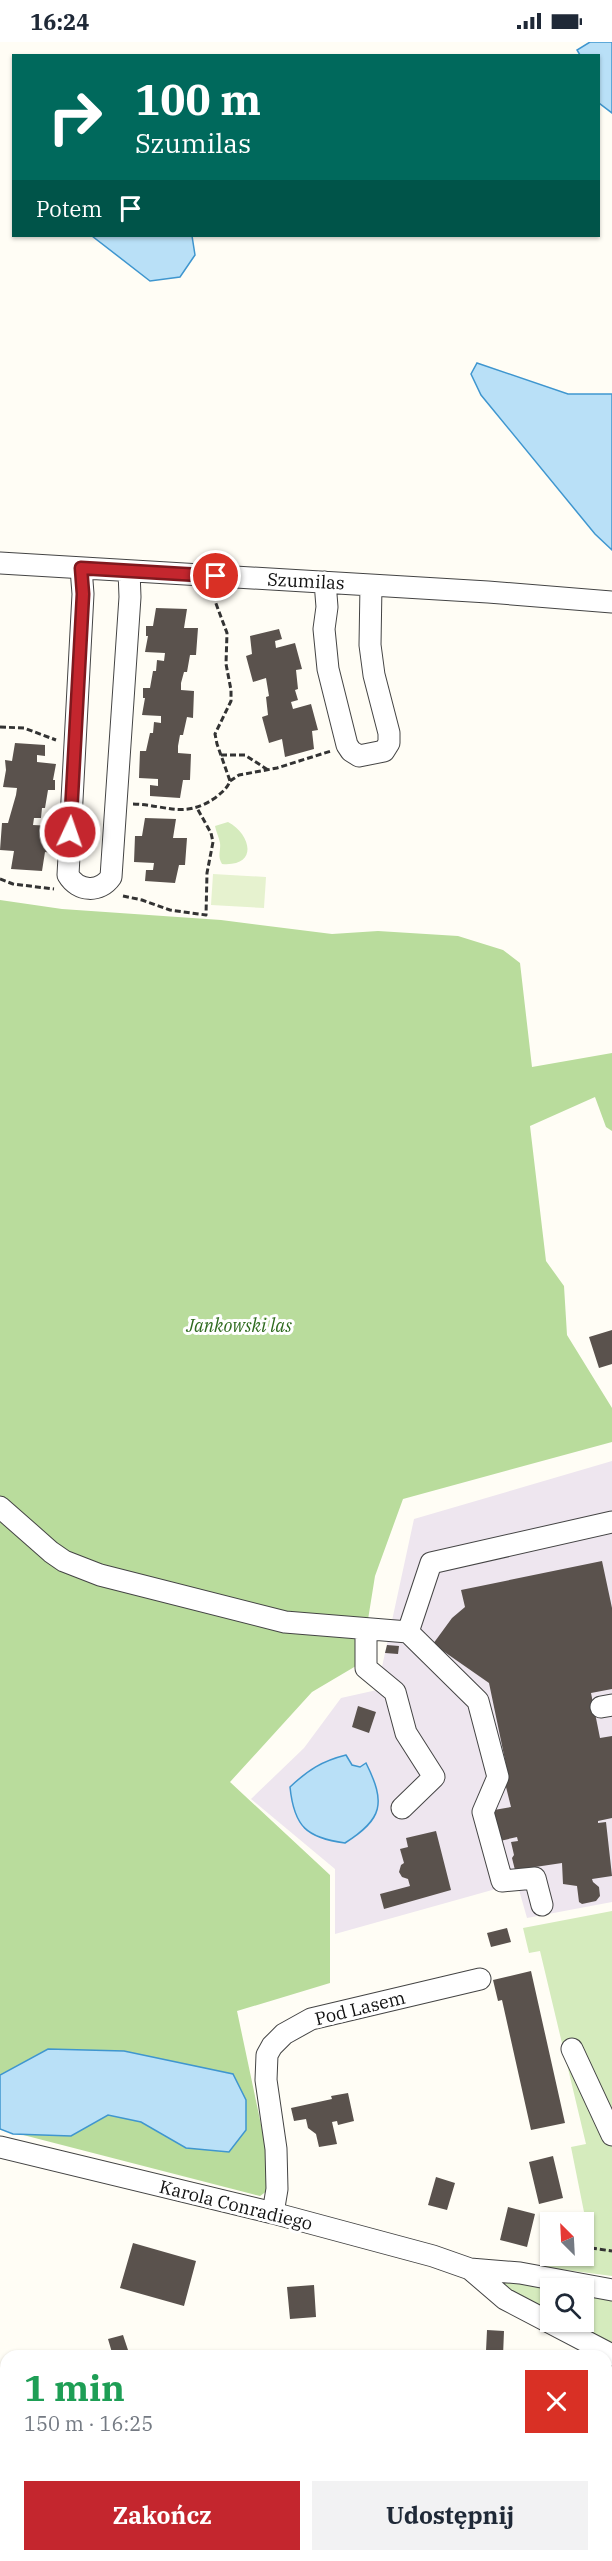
<!DOCTYPE html>
<html lang="pl">
<meta charset="utf-8">
<style>
:root{--surface:#fff;--page:#f2f2f3;--text:#1f2937;--muted:#747a83;--accent:#c4262e}
body{margin:0;font-family:"IBM Plex Serif",serif;background:var(--page);color:var(--text);height:100vh;display:flex;flex-direction:column;font-size:22px;white-space:nowrap}
*{box-sizing:border-box;margin:0}
p{font-size:20px;color:var(--muted)}
.icon{flex:none;width:33px;height:33px;fill:none;stroke:currentColor;stroke-width:2;stroke-linecap:round;stroke-linejoin:round}
.map{position:relative;flex:1;overflow:hidden}
.drawer{position:absolute;left:0px;top:2308px;width:612px;height:212px;display:flex;flex-direction:column;background:var(--surface);border-radius:18px 18px 0 0;box-shadow:0 2px 4px #0004}
.drawer>*{flex:none}
.hud{position:absolute;left:12px;top:12px;width:588px;height:183px;border-radius:0px;box-shadow:0 2px 4px #0004;background:#00695c;color:#fff;overflow:hidden}
.needle{width:39px;rotate:336deg}
.controls{position:absolute;left:540px;top:2170px;display:grid;gap:12px}
.controls a{display:grid;place-items:center;width:54px;height:54px;border-radius:0px;background:var(--surface);box-shadow:0 2px 4px #0004;font-size:30px}
.pin{position:absolute;display:grid;place-items:center;width:51px;height:51px;color:#fff;margin:-26px;border:3px solid #fff;border-radius:50%;box-shadow:0 2px 6px #0007}
.me{position:absolute;width:66px;margin:-33px;rotate:3deg;stroke-linejoin:round;filter:drop-shadow(0 0 4px #0008)}
.turn{display:flex;align-items:center;gap:21px;height:126px;padding:0 24px;font-size:27px}
.turn .icon{width:78px;height:78px;stroke-width:2.5}
.turn b{display:block;font-size:42px;line-height:51px}
.then{display:flex;align-items:center;height:57px;padding:0 24px;background:#0003;gap:12px;font-size:22px}
.round{display:grid;place-items:center;flex:none;width:63px;height:63px;border-radius:0px;background:var(--page)}
.summary{display:flex;align-items:center;justify-content:space-between;height:102px;padding:0 24px}
h1{font-size:36px;font-weight:800;line-height:45px;color:#1e9e55}
.button{display:flex;gap:12px;margin-top:auto;padding:12px 24px}
.button a{flex:1;height:69px;border-radius:0px;background:var(--accent);color:#fff;font-size:24px;font-weight:800;line-height:69px;text-align:center}
.button a+a{background:var(--page);color:var(--text)}
.status{display:flex;justify-content:space-between;align-items:center;height:42px;padding:0 30px;background:var(--surface);direction:ltr}
.status svg{height:16px;fill:currentColor}
.map>svg:first-child{display:block}
.industrial{fill:#eee6ef}
.green{fill:#d5ebbd}
.forest{fill:#b9dc9c}
.pitch{fill:#e6f2cf}
.water{fill:#b9e0f7;stroke:#3f96cf;stroke-width:1.5}
.building{fill:#5a524d}
.lines{fill:none;stroke-linecap:round;stroke-linejoin:round}
.minor-casing{stroke:#444;stroke-width:23}
.path{stroke:#333;stroke-width:3;stroke-dasharray:6 3;stroke-linecap:butt}
.minor{stroke:#fff;stroke-width:21}
.route-casing{stroke:#7f191e;stroke-width:15}
.route{stroke:#c4262e;stroke-width:10}
.labels{text-anchor:middle;dominant-baseline:central;stroke-width:6;stroke-linejoin:round;paint-order:stroke}
.street-label{font-size:18px;fill:#111;stroke:#fff}
.park-label{font-size:18px;font-style:italic;fill:#2f6b1f;stroke:#fff}
</style>
<div class="status"><b>16:24</b><svg viewBox="0 0 49 12"><path d="M0 12V9h3v3zM5 12V6h3v6zM10 12V3h3v9zM15 12V0h3v12zM26 1h20v11H26zM47 4h2v5h-2z"/></svg></div>
<div class="map">
<svg width="612" height="2519" viewBox="0 0 612 2519">
<rect width="100%" height="100%" fill="#fffdf5"/>
<path class="industrial" d="M612,1419V1860L527,1876L517,1841L335,1892V1827L251,1757L304,1706L341,1656L377,1648L414,1477Z"/>
<path class="green" d="M228,780C251,792 259,825 222,822C217,814 221,809 220,801C219,795 216,790 215,784Z
M612,1869V2234L543,2225L550,2188V2214H584V2181H552L553,2175H585L571,2105L586,2102L540,1909L529,1911L523,1886Z
M480,2232L550,2247V2269Z
M584,2252L612,2257V2302L571,2280H584Z"/>
<path class="forest" d="M0,858L62,867L221,878L332,892L378,889L458,894L503,908L520,921L532,1025L612,1011V1089L606,1085L595,1055L530,1084L546,1219L564,1244L567,1293L612,1366V1400L403,1457L375,1534L361,1621L312,1650L230,1740L330,1833V1941L237,1969L274,2144L260,2154L0,2087Z"/>
<path class="pitch" d="M213,832L266,835L264,866L211,863Z"/>
<path class="water" d="M590,0H612V71L599,61L598,14L580,13L577,8Z
M92,194H192L195,213L180,235L150,239Z
M477,321L568,352H612V508L595,492L481,353L471,332Z
M346,1713L352,1723L360,1725L366,1721C386,1761 383,1777 345,1801C307,1796 294,1785 290,1745C308,1728 322,1719 346,1713Z
M48,2007L124,2009L233,2032L246,2058V2088L229,2110L186,2106L141,2080L108,2073L71,2094L13,2092L0,2087V2033Z"/>
<path class="building" d="M156,566L187,567L184,586H198L196,613H190L187,630H184L181,641V648L194,649L193,676L187,675L183,693H180L178,704V711L191,712L190,738H183L180,756L150,754V743L158,744V737L139,736L140,709H146L150,691H153L154,680L161,681V674L142,673L145,656H143V646H150L153,629H156L157,618L164,619L165,611L145,610L148,594H146V584H153Z
M279,587L282,597L275,599L276,606L295,601L302,627L296,628L298,647L295,648L298,658L291,660L293,667L311,662L318,688L312,689L314,707L285,715L282,697L269,701L262,675L268,673L266,655L269,654L266,636L253,640L246,614L252,612L250,594Z
M15,701L45,703V714L37,713V720L56,722L53,738H55V748H48L45,766H42L41,776H34L33,783L53,784L51,811L45,810L42,829L11,827L14,809L0,808L2,781H8L16,753L17,746L3,745L6,728L5,718L12,719Z
M145,776L176,777L173,796H187L185,823H179L175,841L145,839L146,828H153L154,821L134,820L135,794H142Z
M612,1288V1322L599,1326L589,1295Z
M602,1519L612,1566V1647L591,1651L600,1696L612,1694V1776L598,1779V1781L606,1780L612,1834L592,1837L593,1840L599,1845L600,1854L596,1859L582,1862L579,1860L577,1844L563,1842L562,1821L515,1828L512,1816L514,1813L511,1800L518,1799L517,1795L500,1799L492,1771L494,1768L511,1765L504,1737H509L489,1641L433,1602L452,1576L465,1565L461,1548Z
M387,1603L399,1604L398,1612L385,1611Z
M358,1664L376,1670L369,1691L352,1685Z
M436,1789L451,1848L384,1867L380,1852L410,1844L408,1837L402,1835L399,1830L401,1823L404,1821L400,1807L408,1805L406,1796Z
M507,1886L511,1900L491,1905L487,1891Z
M531,1929L565,2081L531,2088L502,1958L498,1959L493,1938Z
M348,2051L354,2079L338,2083L337,2079L332,2080L337,2102L319,2105L316,2092L308,2086L306,2077L294,2079L291,2066L332,2057L331,2054Z
M553,2114L563,2156L539,2162L529,2120Z
M436,2135L455,2141L447,2168L428,2163Z
M508,2165L535,2172L527,2205L500,2198Z
M133,2201L196,2219L184,2264L120,2246Z
M314,2243L316,2275L290,2277L287,2245Z
M487,2288L504,2289L503,2314H476V2308L486,2309Z
M123,2293L130,2314H113L108,2297Z
M606,2423H611V2444H606Z
M291,2514H296L299,2519H280Z
M329,2514H341L344,2519H318Z"/>
<g class="lines">
<g class="minor-casing">
<path id="minor" d="M0,521L488,550L612,560
M81,526L83,552L68,833C78,850 100,851 111,835L130,555L129,529
M325,540L327,565L324,587L328,627L347,703L351,709L359,714L384,709L389,701V691L374,633L370,603L371,543
M0,1465L51,1510L64,1519L100,1533L285,1580L408,1590L431,1521L612,1480
M366,1587V1626L395,1650L406,1691L434,1735L402,1766
M408,1590L478,1659L498,1735L483,1770L502,1839L535,1836L542,1863
M601,1665L612,1663
M572,2007L612,2093
M0,2105L273,2171L433,2214L470,2227L520,2231L612,2248
M273,2171L277,2147L276,2107L266,2038L267,2013L272,2004L284,1992L311,1977L480,1937
M470,2227L505,2257L612,2313"/>
</g>
<path class="path" d="M0,685L24,686L56,698
M221,713H245L268,728
M230,739L239,733L277,726L331,709
M133,762C167,763 184,777 215,756C221,751 227,747 230,739L217,702L215,692L231,659V648L226,622L227,591L215,559
M0,837L13,842L54,847
M123,854L142,858L170,868L206,873L207,831L213,800L211,791L197,766
M584,2207V2205L612,2209
M581,2222L583,2214"/>
<use href="#minor" class="minor"/>
</g>
<g class="lines">
<g class="route-casing">
<path id="route" d="M70,790L83,552L81,526L216,534"/>
</g>
<use href="#route" class="route"/>
</g>
<g class="labels">
<g class="street-label">
<text transform="translate(306 539) rotate(3)">Szumilas</text>
<text transform="translate(360 1966) rotate(-14)">Pod Lasem</text>
<text transform="translate(236 2163) rotate(14)">Karola Conradiego</text>
</g>
<g class="park-label">
<text x="239" y="1283">Jankowski las</text>
</g>
</g>
</svg>
<div class="controls">
<a><svg class="needle" viewBox="-14 -14 28 28"><path d="M0-13l5 13h-10z" fill="#e53935"/><path d="M0 13l5-13h-10z" fill="#747a83"/></svg></a>
<a><svg class="icon" aria-label="search" viewBox="0 0 24 24"><circle cx="10" cy="10" r="6"/><path d="M15 15l6 6"/></svg></a>
</div>
<div class="pin" style="left:216px;top:534px;background:#d93025"><svg class="icon" aria-label="arrive" viewBox="0 0 24 24"><path d="M6 21V4h12l-3 4 3 4H6"/></svg></div>
<svg class="me" style="left:70px;top:790px" viewBox="-20 -20 40 40"><circle r="17" fill="#c4262e" stroke="#fff" stroke-width="3"/><path d="M0-11L8 9 0 5-8 9z" fill="#fff"/></svg>
<div class="hud">
<div class="turn"><svg class="icon" aria-label="right" viewBox="0 0 24 24"><path d="M7 20v-9h11M14 6l5 5-5 5"/></svg><div><b>100 m</b>Szumilas</div></div>
<div class="then">Potem<svg class="icon" aria-label="arrive" viewBox="0 0 24 24"><path d="M6 21V4h12l-3 4 3 4H6"/></svg></div>
</div>
<section class="drawer">
<div class="summary"><div><h1>1 min</h1><p>150 m · 16:25</p></div><a class="round" style="background:#d93025;color:#fff"><svg class="icon" aria-label="close" viewBox="0 0 24 24"><path d="M6 6l12 12M18 6L6 18"/></svg></a></div>
<div class="button"><a>Zakończ</a><a>Udostępnij</a></div>
</section>
</div>
